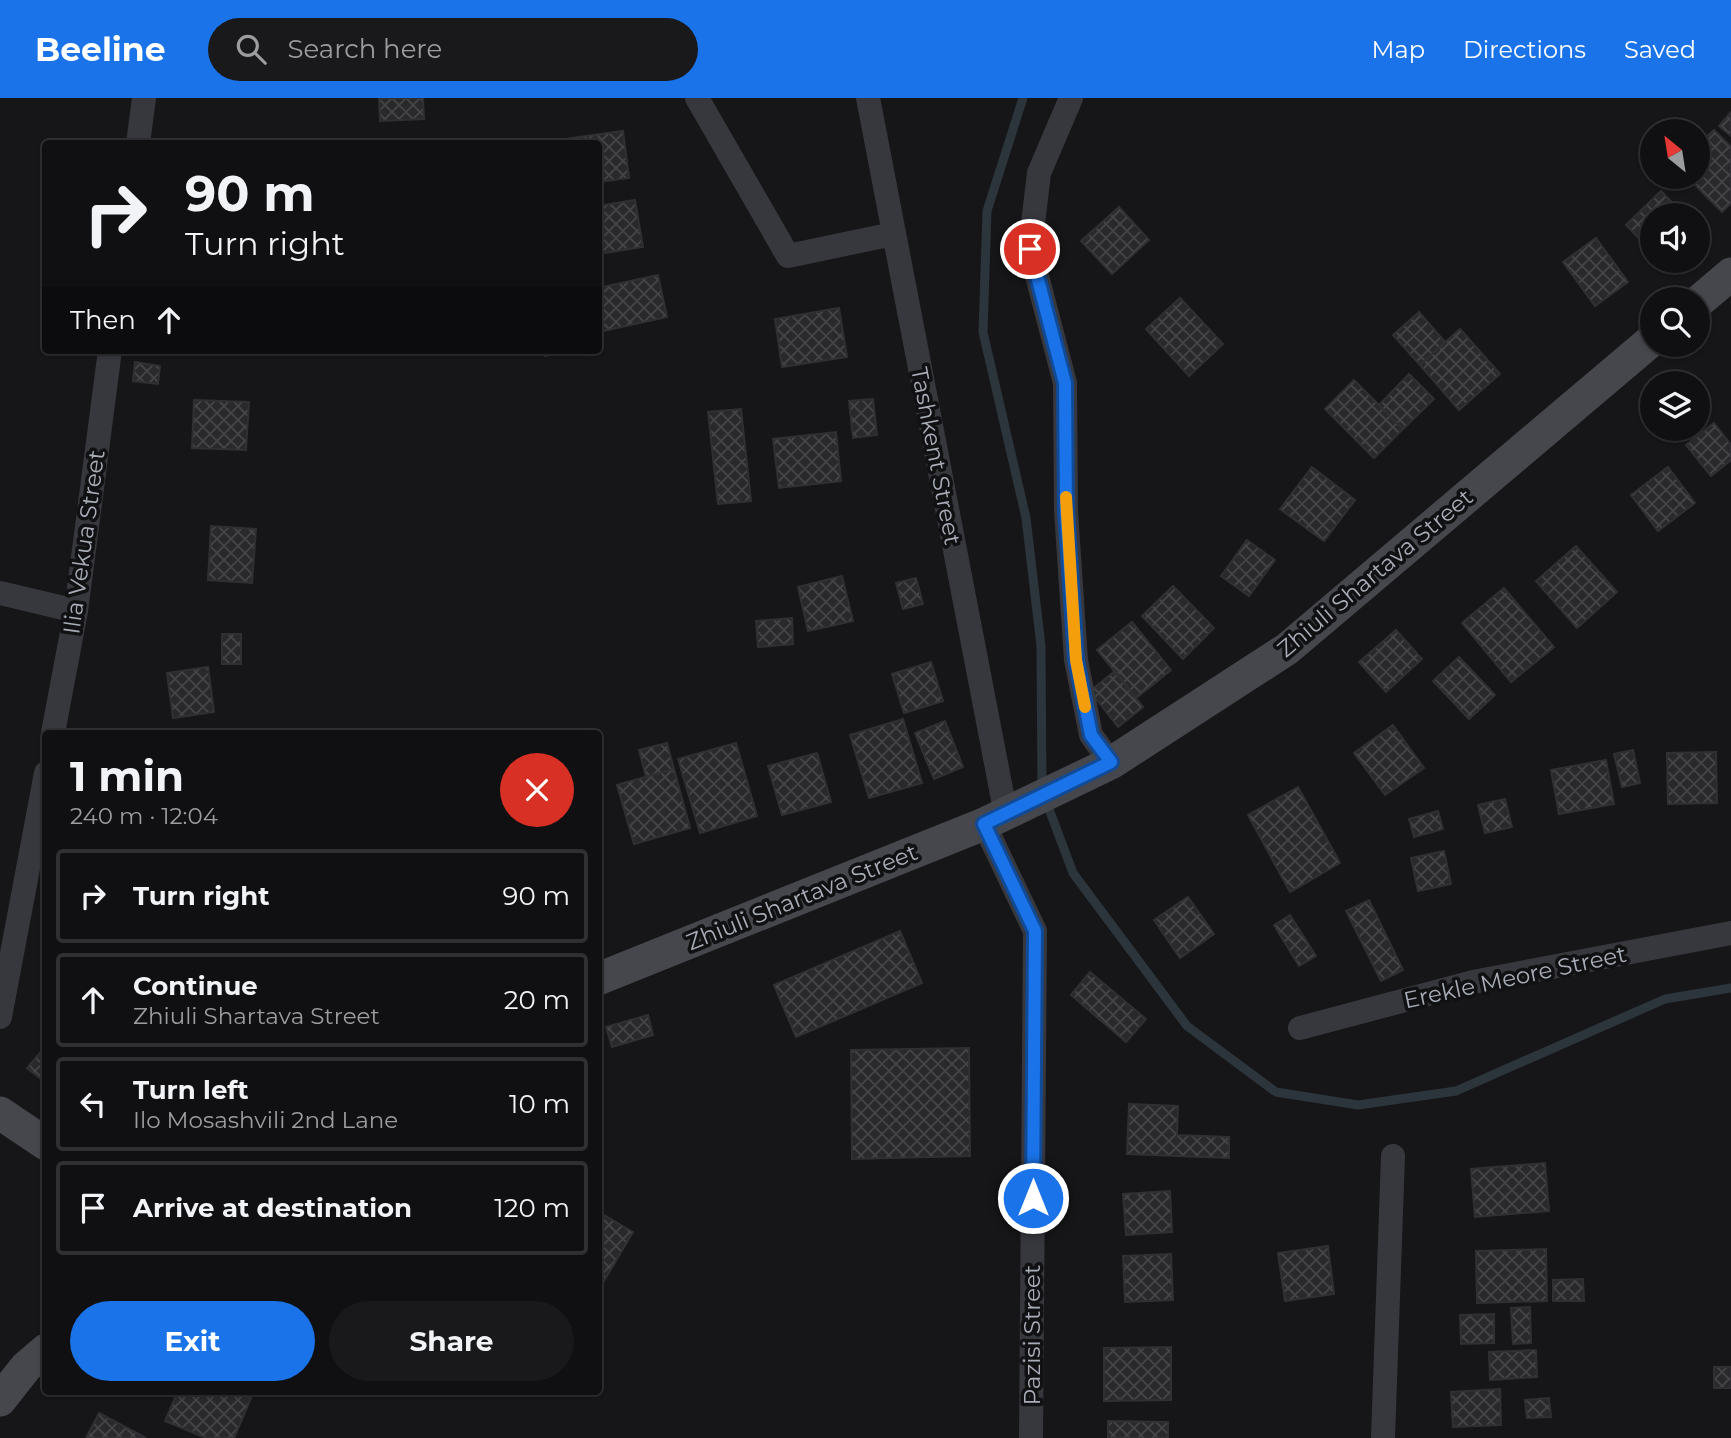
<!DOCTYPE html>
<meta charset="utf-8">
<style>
:root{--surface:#101012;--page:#19191b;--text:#f1f3f6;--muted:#9c9d9f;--line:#303032;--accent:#1a73e8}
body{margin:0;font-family:Montserrat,sans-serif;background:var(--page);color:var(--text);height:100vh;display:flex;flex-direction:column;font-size:26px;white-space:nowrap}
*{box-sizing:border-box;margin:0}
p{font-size:23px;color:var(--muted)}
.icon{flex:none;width:38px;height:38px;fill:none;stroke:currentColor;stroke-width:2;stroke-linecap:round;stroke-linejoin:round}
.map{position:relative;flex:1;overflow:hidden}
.drawer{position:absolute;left:42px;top:632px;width:560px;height:665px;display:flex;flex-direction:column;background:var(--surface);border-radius:7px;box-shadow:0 2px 5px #0004,0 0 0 2px var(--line)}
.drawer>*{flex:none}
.top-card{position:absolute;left:42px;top:42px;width:560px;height:214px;border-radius:7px;box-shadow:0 2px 5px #0004,0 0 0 2px var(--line);background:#101012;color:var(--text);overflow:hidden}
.needle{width:46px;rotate:330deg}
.controls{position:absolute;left:1640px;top:21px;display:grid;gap:14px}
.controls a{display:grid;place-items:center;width:70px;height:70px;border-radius:50%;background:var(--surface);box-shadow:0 2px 5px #0004,0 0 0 2px var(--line);font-size:35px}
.pin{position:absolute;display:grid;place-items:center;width:60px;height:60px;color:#fff;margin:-30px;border:4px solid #fff;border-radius:50%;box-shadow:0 2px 7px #0007}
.me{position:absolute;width:77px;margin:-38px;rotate:0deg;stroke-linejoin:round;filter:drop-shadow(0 0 5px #0008)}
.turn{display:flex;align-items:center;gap:24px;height:147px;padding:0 28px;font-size:32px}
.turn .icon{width:91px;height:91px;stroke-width:2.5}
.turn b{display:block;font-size:49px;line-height:60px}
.then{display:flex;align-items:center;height:66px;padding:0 28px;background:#0003;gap:14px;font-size:26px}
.round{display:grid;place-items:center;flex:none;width:74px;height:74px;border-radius:37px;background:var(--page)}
.overview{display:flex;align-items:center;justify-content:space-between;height:119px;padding:0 28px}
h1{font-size:42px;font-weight:700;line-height:52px}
.button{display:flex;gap:14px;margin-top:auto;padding:14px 28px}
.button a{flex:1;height:80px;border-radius:42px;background:var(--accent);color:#fff;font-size:28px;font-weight:700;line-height:80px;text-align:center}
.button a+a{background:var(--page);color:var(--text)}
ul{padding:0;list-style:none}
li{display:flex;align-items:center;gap:21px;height:94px;margin:0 14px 10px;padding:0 14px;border:4px solid var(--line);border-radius:7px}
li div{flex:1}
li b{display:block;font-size:26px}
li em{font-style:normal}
header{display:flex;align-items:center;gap:42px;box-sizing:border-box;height:98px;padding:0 35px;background:var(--accent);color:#fff}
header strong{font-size:33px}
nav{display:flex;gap:38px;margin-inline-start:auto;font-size:24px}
.search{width:490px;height:63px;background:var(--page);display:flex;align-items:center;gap:18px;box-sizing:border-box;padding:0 24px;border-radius:38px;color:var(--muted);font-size:26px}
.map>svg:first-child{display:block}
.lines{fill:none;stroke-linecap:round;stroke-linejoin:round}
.stream{stroke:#2c353c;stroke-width:9}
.building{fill:url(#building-cross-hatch);stroke:#303034;stroke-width:2}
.street{stroke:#37383d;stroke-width:24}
.secondary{stroke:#45474d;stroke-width:33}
.route-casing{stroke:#114b97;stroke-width:18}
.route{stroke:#1a73e8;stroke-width:12}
.slow{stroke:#f59e0b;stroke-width:12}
.labels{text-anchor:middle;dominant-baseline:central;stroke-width:7;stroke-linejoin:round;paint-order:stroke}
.street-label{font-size:23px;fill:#a8adb8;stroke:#111113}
</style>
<header>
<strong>Beeline</strong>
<div class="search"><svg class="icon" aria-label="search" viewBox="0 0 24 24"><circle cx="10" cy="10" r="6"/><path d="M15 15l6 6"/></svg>Search here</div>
<nav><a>Map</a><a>Directions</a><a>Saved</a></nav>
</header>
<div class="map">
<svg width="1731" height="1340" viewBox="0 0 1731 1340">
<defs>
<pattern id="building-cross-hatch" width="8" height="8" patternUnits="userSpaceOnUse" patternTransform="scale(1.75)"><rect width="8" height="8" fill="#29292c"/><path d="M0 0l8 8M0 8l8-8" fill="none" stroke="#454548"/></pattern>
</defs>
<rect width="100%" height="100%" fill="#161618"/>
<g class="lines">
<path class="stream" d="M1023,0L987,113L983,234L1026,420L1041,548L1042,690
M1046,703L1073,775L1187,928L1276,994L1358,1007L1456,993L1665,901L1731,890"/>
</g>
<path class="building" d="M379,0H423L424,21L380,23Z
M1731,14V38L1719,28Z
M1714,32L1731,49V105L1722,114L1687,79H1698V47Z
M623,33L629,80L598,84V46H557V42Z
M1661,93L1684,117H1652V154L1626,127Z
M635,102L643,149L598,156V108Z
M1119,109L1149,142L1112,176L1081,143Z
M1596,140L1628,184L1595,208L1563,164Z
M658,177L667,219L603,233L598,214V190Z
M1180,200L1223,246L1189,278L1146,231Z
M839,210L847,259L782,269L775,221Z
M1419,214L1445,244L1420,267L1393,237Z
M1460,231L1500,276L1459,312L1420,267Z
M543,252H571L545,258Z
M135,264L160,268L158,286L133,283Z
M1409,276L1434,301L1403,331L1379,307Z
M1354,282L1403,331L1374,360L1325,311Z
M873,301L877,337L853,340L849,303Z
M194,302L249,304L246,352L192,350Z
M741,311L751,403L718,406L708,314Z
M1714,325L1731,347V362L1711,378L1686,347Z
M836,334L841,383L779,390L773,341Z
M1312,369L1355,402L1324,443L1280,411Z
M1668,369L1695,405L1658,433L1631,397Z
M211,428L256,431L252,485L208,482Z
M1247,442L1275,462L1249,498L1221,478Z
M1576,448L1617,494L1577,530L1536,483Z
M842,478L853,523L808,533L798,489Z
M916,480L923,506L903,511L896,485Z
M1173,488L1214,530L1183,561L1142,518Z
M1504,490L1554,549L1511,584L1462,525Z
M792,520L793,546L758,549L756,523Z
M1132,524L1171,572L1136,600L1097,552Z
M1396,532L1422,561L1386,594L1359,564Z
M222,536H241V566H222Z
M1459,559L1495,597L1469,621L1433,583Z
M931,564L943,603L904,615L892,576Z
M208,569L214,614L173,620L167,575Z
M1115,573L1143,609L1118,629L1090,593Z
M903,621L922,685L869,700L850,637Z
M945,623L963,669L934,681L915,635Z
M1393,627L1424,670L1385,697L1354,655Z
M667,645L674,671L646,679L639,652Z
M736,645L757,718L700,735L678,661Z
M1633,652L1640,685L1622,689L1614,656Z
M1716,654L1717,705L1668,706L1667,655Z
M817,655L831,704L782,717L768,668Z
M1606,662L1614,706L1559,716L1551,672Z
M674,671L690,730L634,746L617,687Z
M1298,689L1340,765L1290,794L1248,717Z
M1505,701L1512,729L1485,735L1478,707Z
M1438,713L1443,731L1414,739L1409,721Z
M1444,753L1451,786L1418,793L1411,760Z
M1188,799L1214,836L1180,860L1154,822Z
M1369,802L1403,872L1381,883L1346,813Z
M1290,817L1316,858L1299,868L1274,827Z
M900,833L922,885L796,939L774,887Z
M1090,874L1146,921L1126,944L1071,897Z
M648,917L653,937L612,949L606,929Z
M46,948V985L27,970Z
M969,950L970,1058L852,1061L851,952Z
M1129,1006L1178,1008L1177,1037L1229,1039V1060L1127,1056Z
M1545,1065L1549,1113L1475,1119L1471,1071Z
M1170,1093L1172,1134L1126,1137L1123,1096Z
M599,1114L633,1134L598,1193V1115Z
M1328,1148L1334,1196L1285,1203L1278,1155Z
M1546,1151L1547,1203L1477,1205L1476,1153Z
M1171,1156L1173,1202L1125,1204L1123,1158Z
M1583,1181L1584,1203H1553V1182Z
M1530,1209L1531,1245L1513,1246L1511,1210Z
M1494,1216V1245L1461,1246L1460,1217Z
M1171,1249V1302L1104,1303V1250Z
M1536,1252L1537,1279L1490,1282L1489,1254Z
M1714,1269H1731V1290H1714Z
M1500,1291L1501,1327L1453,1329L1451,1294Z
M178,1293H234L251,1300L234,1340H206L165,1323Z
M1549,1300L1551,1319L1527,1320L1525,1302Z
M99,1315L146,1340H86Z
M1108,1323L1168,1324V1340H1108Z"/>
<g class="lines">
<path class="street" d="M697,0L788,158L893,136
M868,0L1006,717
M1071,0L1039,75L1030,151L1065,285L1066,413L1076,562L1091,637L1111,665
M138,46L144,0
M0,495L76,513
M53,635L76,513L110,252
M984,726L1035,833L1031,1340
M0,919L46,675
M1300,930L1473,884L1731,835
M1383,1340L1393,1058"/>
<path class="secondary" d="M1698,204L1731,176
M598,881L984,726L1111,665L1287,551L1652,242
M0,1015L46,1046
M0,1302L26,1269L46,1252"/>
</g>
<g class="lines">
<g class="route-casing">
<path id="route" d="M1030,151L1065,285L1066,413L1076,562L1091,637L1111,664L984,726L1035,833L1033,1100"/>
</g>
<use href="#route" class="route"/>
<path class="slow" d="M1066,399L1076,562L1085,609"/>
</g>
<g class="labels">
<g class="street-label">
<text transform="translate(936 358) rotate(79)">Tashkent Street</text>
<text transform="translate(84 444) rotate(-82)">Ilia Vekua Street</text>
<text transform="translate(1375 475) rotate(-40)">Zhiuli Shartava Street</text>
<text transform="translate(802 799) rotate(-22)">Zhiuli Shartava Street</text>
<text transform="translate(1515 879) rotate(-12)">Erekle Meore Street</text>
<text transform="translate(1032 1237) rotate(-90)">Pazisi Street</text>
</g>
</g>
</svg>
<div class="controls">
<a><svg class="needle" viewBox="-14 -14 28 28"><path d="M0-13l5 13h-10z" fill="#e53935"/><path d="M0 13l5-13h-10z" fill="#9c9d9f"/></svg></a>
<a><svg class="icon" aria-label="sound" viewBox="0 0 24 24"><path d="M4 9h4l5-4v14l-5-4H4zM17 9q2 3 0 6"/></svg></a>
<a><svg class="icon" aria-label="search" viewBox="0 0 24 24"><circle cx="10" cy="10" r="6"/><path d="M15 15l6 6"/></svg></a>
<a><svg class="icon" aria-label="layers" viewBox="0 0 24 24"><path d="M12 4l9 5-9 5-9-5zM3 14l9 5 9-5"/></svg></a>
</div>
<div class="pin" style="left:1030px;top:151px;background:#d93025"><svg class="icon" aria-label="arrive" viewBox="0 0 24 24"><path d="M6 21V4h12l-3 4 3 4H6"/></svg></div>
<svg class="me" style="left:1033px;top:1100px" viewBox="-20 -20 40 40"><circle r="17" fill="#1a73e8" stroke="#fff" stroke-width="3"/><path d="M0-11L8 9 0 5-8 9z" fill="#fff"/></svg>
<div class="top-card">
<div class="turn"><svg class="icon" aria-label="right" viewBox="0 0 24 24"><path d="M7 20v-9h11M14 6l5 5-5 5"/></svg><div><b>90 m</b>Turn right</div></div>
<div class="then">Then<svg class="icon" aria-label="ahead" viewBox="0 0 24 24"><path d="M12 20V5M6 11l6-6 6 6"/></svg></div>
</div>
<section class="drawer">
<div class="overview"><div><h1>1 min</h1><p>240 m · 12:04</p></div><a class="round" style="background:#d93025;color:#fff"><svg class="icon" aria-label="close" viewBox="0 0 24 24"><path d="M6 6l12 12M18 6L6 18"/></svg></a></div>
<ul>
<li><svg class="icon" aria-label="right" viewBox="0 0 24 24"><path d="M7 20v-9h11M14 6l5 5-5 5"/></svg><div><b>Turn right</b></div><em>90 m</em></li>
<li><svg class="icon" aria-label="ahead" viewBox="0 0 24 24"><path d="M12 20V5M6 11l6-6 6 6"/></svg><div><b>Continue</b><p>Zhiuli Shartava Street</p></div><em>20 m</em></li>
<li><svg class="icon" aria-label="left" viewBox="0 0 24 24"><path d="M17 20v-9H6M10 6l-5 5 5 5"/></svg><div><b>Turn left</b><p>Ilo Mosashvili 2nd Lane</p></div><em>10 m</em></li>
<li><svg class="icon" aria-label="arrive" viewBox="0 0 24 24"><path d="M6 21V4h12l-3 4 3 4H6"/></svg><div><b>Arrive at destination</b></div><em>120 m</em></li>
</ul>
<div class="button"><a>Exit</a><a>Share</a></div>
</section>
</div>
